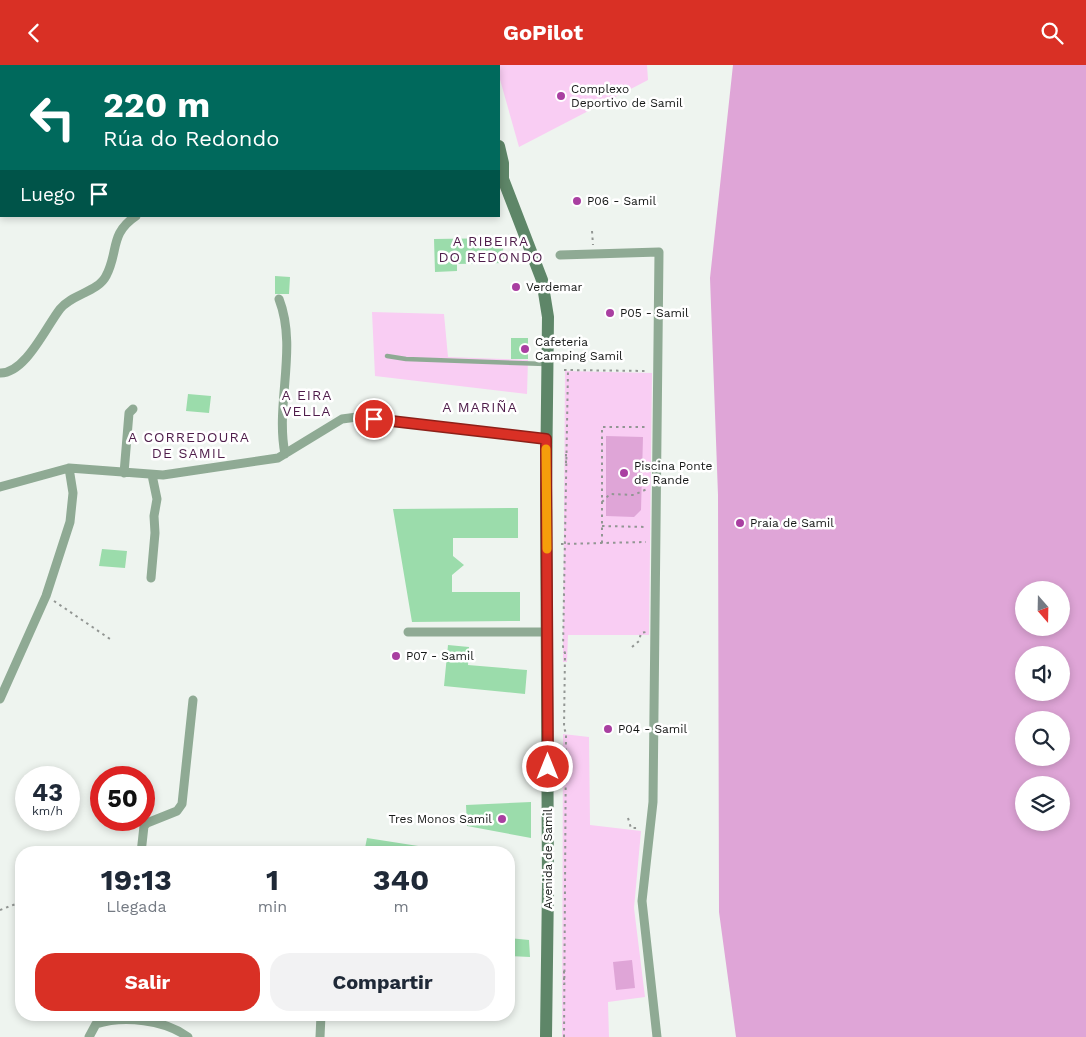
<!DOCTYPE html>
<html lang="es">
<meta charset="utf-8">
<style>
:root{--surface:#fff;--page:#f2f2f3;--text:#1f2937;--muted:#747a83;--accent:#d93025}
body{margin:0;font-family:"Work Sans",sans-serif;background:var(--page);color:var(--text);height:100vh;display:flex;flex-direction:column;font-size:19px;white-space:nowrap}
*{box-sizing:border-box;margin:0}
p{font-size:16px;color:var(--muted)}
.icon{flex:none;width:28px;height:28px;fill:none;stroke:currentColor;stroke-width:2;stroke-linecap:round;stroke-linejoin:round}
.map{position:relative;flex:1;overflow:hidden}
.drawer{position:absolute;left:15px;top:781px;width:500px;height:175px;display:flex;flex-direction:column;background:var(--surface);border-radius:20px;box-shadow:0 2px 8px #0003}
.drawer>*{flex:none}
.banner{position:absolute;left:0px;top:0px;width:500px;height:152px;box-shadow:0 2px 8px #0003;background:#00695c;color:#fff;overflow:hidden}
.needle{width:32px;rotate:160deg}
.controls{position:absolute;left:1015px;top:516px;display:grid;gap:10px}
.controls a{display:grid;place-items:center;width:55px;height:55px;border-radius:50%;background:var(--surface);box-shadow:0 2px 8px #0003;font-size:25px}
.speed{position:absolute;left:15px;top:701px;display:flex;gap:10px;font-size:25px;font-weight:700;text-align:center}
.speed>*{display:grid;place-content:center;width:65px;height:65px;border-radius:50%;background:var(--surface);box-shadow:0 2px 8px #0003;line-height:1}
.speed small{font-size:12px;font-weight:400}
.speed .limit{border:8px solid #d22;background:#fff;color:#111}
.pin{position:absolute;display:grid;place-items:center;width:42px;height:42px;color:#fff;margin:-21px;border:2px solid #fff;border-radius:50%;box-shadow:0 1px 5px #0007}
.me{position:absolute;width:55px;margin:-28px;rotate:0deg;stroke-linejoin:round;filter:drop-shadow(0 0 4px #0008)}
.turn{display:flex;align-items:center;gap:18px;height:105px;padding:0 20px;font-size:22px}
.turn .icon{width:65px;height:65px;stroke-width:2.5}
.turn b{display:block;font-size:35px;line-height:42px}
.then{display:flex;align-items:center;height:48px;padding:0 20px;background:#0003;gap:10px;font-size:19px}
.eta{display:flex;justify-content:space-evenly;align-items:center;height:85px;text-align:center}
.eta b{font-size:30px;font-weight:700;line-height:35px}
.button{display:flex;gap:10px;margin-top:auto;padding:10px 20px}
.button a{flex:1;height:58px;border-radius:20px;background:var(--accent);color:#fff;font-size:20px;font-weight:700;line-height:58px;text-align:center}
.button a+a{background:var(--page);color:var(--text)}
header{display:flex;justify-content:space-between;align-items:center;height:65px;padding:0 20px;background:var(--accent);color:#fff;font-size:22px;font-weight:700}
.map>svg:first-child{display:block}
.green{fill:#f9cdf3}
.water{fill:#dfa5d7;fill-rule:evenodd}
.building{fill:#9bdcab}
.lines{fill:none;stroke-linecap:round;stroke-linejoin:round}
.path{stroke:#929693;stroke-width:2;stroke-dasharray:2.5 4;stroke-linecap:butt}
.lane{stroke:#8faa94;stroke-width:4.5}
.street{stroke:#8faa94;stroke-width:9}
.secondary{stroke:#5e8668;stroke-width:12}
.route-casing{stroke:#8d1f18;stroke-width:12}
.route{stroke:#d93025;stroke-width:9}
.slow{stroke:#f59e0b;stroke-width:9}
.poi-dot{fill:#a93fa1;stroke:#fff;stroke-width:2}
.labels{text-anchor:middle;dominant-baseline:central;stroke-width:5;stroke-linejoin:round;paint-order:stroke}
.poi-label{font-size:12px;fill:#151716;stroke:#fff;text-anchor:start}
.street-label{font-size:12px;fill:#151716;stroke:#fff}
.neighbourhood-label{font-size:14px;letter-spacing:1px;fill:#4e1c4a;stroke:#fff}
</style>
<header><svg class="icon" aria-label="back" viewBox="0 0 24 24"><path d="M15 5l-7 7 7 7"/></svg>GoPilot<svg class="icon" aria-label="search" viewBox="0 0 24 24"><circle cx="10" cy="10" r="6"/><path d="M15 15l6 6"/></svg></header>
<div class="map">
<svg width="1086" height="972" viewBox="0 0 1086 972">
<rect width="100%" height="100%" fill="#eef4ef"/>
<path class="green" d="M495,0H647L648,15L519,82L499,11V1Z
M372,247L444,249L448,292L528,295L527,329L375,311Z
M565,306L652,308L649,570H568L567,597H563Z
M563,669L589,672L590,760L641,766L634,843L645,932L608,937L609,972H562Z"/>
<path class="water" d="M733,0H1086V972H736L719,847L718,430L710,213ZM1024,525H1061V562H1024ZM1024,590H1061V628H1024ZM1024,655H1061V692H1024ZM1024,720H1061V758H1024Z
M606,371L643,372L641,445L634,452L606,451Z
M632,895L635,923L616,925L613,897Z"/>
<path class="building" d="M499,173L500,182H503L504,198L457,199V206L435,207L434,174Z
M275,211L290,212L289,229H275Z
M511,273H528V294H511Z
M188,329L211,331L209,348L186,346Z
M518,443V473H453V491L464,500L452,510V527H520V556L412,557L393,444Z
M102,484L127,486L125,503L99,501Z
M448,580L469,582L468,600L527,605L525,629L444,621Z
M531,737V773L467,761L466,740Z
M367,773L431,783L430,788H364Z
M509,873L529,875L530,892L509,891Z"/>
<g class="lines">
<path class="path" d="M0,81L1,82
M592,166L593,180
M564,305L648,306
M566,398V386
M602,437L610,429L634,430L647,424
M602,461L647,462
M602,478V362H647
M561,479L646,477
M54,536L113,576
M632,582L639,576L641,568L646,567
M628,753L631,763H640
M0,845L21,837
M564,906V920
M564,972L566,668L564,663L565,588L563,584L568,304"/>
<path class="lane" d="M387,291L406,294L546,299"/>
<path class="street" d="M560,190L659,187L653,737L642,836L657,972
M279,234C298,283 275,339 285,389
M0,308C25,309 46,262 60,244C72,229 98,227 106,211C119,187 109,169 136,151
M124,408L129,348L133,344
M0,422L69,403L163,410L278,393L342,354L357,352L547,374
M151,513L155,468L154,451L157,434L152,410
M408,567H548
M0,634L46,531L70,457L73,428L69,403
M141,788L144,761L147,758L177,746L182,739L193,635
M89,972L96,959C124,950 165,955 188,972
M320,972L321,950"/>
<path class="secondary" d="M451,0V1
M478,0V1
M499,81L503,98V114
M499,110L503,114L542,215L548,252L546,421L548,820L546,972"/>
</g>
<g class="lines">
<g class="route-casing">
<path id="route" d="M374,354L546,374L548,702"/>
</g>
<use href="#route" class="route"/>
<path class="slow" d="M546,384L547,484"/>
</g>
<g class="poi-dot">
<circle cx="561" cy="31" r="5"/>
<circle cx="577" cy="136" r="5"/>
<circle cx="516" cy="222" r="5"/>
<circle cx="610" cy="248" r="5"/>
<circle cx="525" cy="284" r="5"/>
<circle cx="624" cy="408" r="5"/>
<circle cx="740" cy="458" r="5"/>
<circle cx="396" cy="591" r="5"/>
<circle cx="608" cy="664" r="5"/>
<circle cx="502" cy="754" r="5"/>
</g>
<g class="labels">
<g class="poi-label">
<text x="571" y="24">Complexo<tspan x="571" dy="14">Deportivo de Samil</tspan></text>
<text x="587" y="136">P06 - Samil</text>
<text x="526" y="222">Verdemar</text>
<text x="620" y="248">P05 - Samil</text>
<text x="535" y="277">Cafeteria<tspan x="535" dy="14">Camping Samil</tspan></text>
<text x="634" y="401">Piscina Ponte<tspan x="634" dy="14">de Rande</tspan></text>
<text x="750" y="458">Praia de Samil</text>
<text x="406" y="591">P07 - Samil</text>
<text x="618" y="664">P04 - Samil</text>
<text x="492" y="754" text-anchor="end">Tres Monos Samil</text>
</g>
<g class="street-label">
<text transform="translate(548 794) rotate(-90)">Avenida de Samil</text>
</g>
<g class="neighbourhood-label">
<text x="491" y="176">A RIBEIRA<tspan x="491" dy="16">DO REDONDO</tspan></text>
<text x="307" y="330">A EIRA<tspan x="307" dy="16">VELLA</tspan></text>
<text x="480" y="342">A MARIÑA</text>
<text x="189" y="372">A CORREDOURA<tspan x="189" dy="16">DE SAMIL</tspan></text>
</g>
</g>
</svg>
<div class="controls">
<a><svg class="needle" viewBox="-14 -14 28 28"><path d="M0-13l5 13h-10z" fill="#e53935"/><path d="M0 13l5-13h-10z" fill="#747a83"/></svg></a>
<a><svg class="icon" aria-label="sound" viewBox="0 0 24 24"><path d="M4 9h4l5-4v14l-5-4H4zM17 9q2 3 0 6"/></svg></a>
<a><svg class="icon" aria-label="search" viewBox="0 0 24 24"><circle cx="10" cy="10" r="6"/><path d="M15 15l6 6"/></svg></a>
<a><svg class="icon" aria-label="layers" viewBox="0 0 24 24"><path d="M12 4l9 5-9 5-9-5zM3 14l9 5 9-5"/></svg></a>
</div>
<div class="speed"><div>43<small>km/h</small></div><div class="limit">50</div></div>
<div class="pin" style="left:374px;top:354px;background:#d93025"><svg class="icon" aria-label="arrive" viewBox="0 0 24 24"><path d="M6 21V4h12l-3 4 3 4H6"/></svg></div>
<svg class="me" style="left:548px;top:702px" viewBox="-20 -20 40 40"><circle r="17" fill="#d93025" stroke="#fff" stroke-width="3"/><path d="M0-11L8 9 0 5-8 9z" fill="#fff"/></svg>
<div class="banner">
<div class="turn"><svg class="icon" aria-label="left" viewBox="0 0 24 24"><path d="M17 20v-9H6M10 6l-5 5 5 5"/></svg><div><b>220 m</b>Rúa do Redondo</div></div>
<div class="then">Luego<svg class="icon" aria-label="arrive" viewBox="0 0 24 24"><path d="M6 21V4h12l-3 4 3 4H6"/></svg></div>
</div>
<section class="drawer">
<div class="eta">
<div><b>19:13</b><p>Llegada</p></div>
<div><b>1</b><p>min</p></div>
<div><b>340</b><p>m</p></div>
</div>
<div class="button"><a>Salir</a><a>Compartir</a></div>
</section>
</div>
